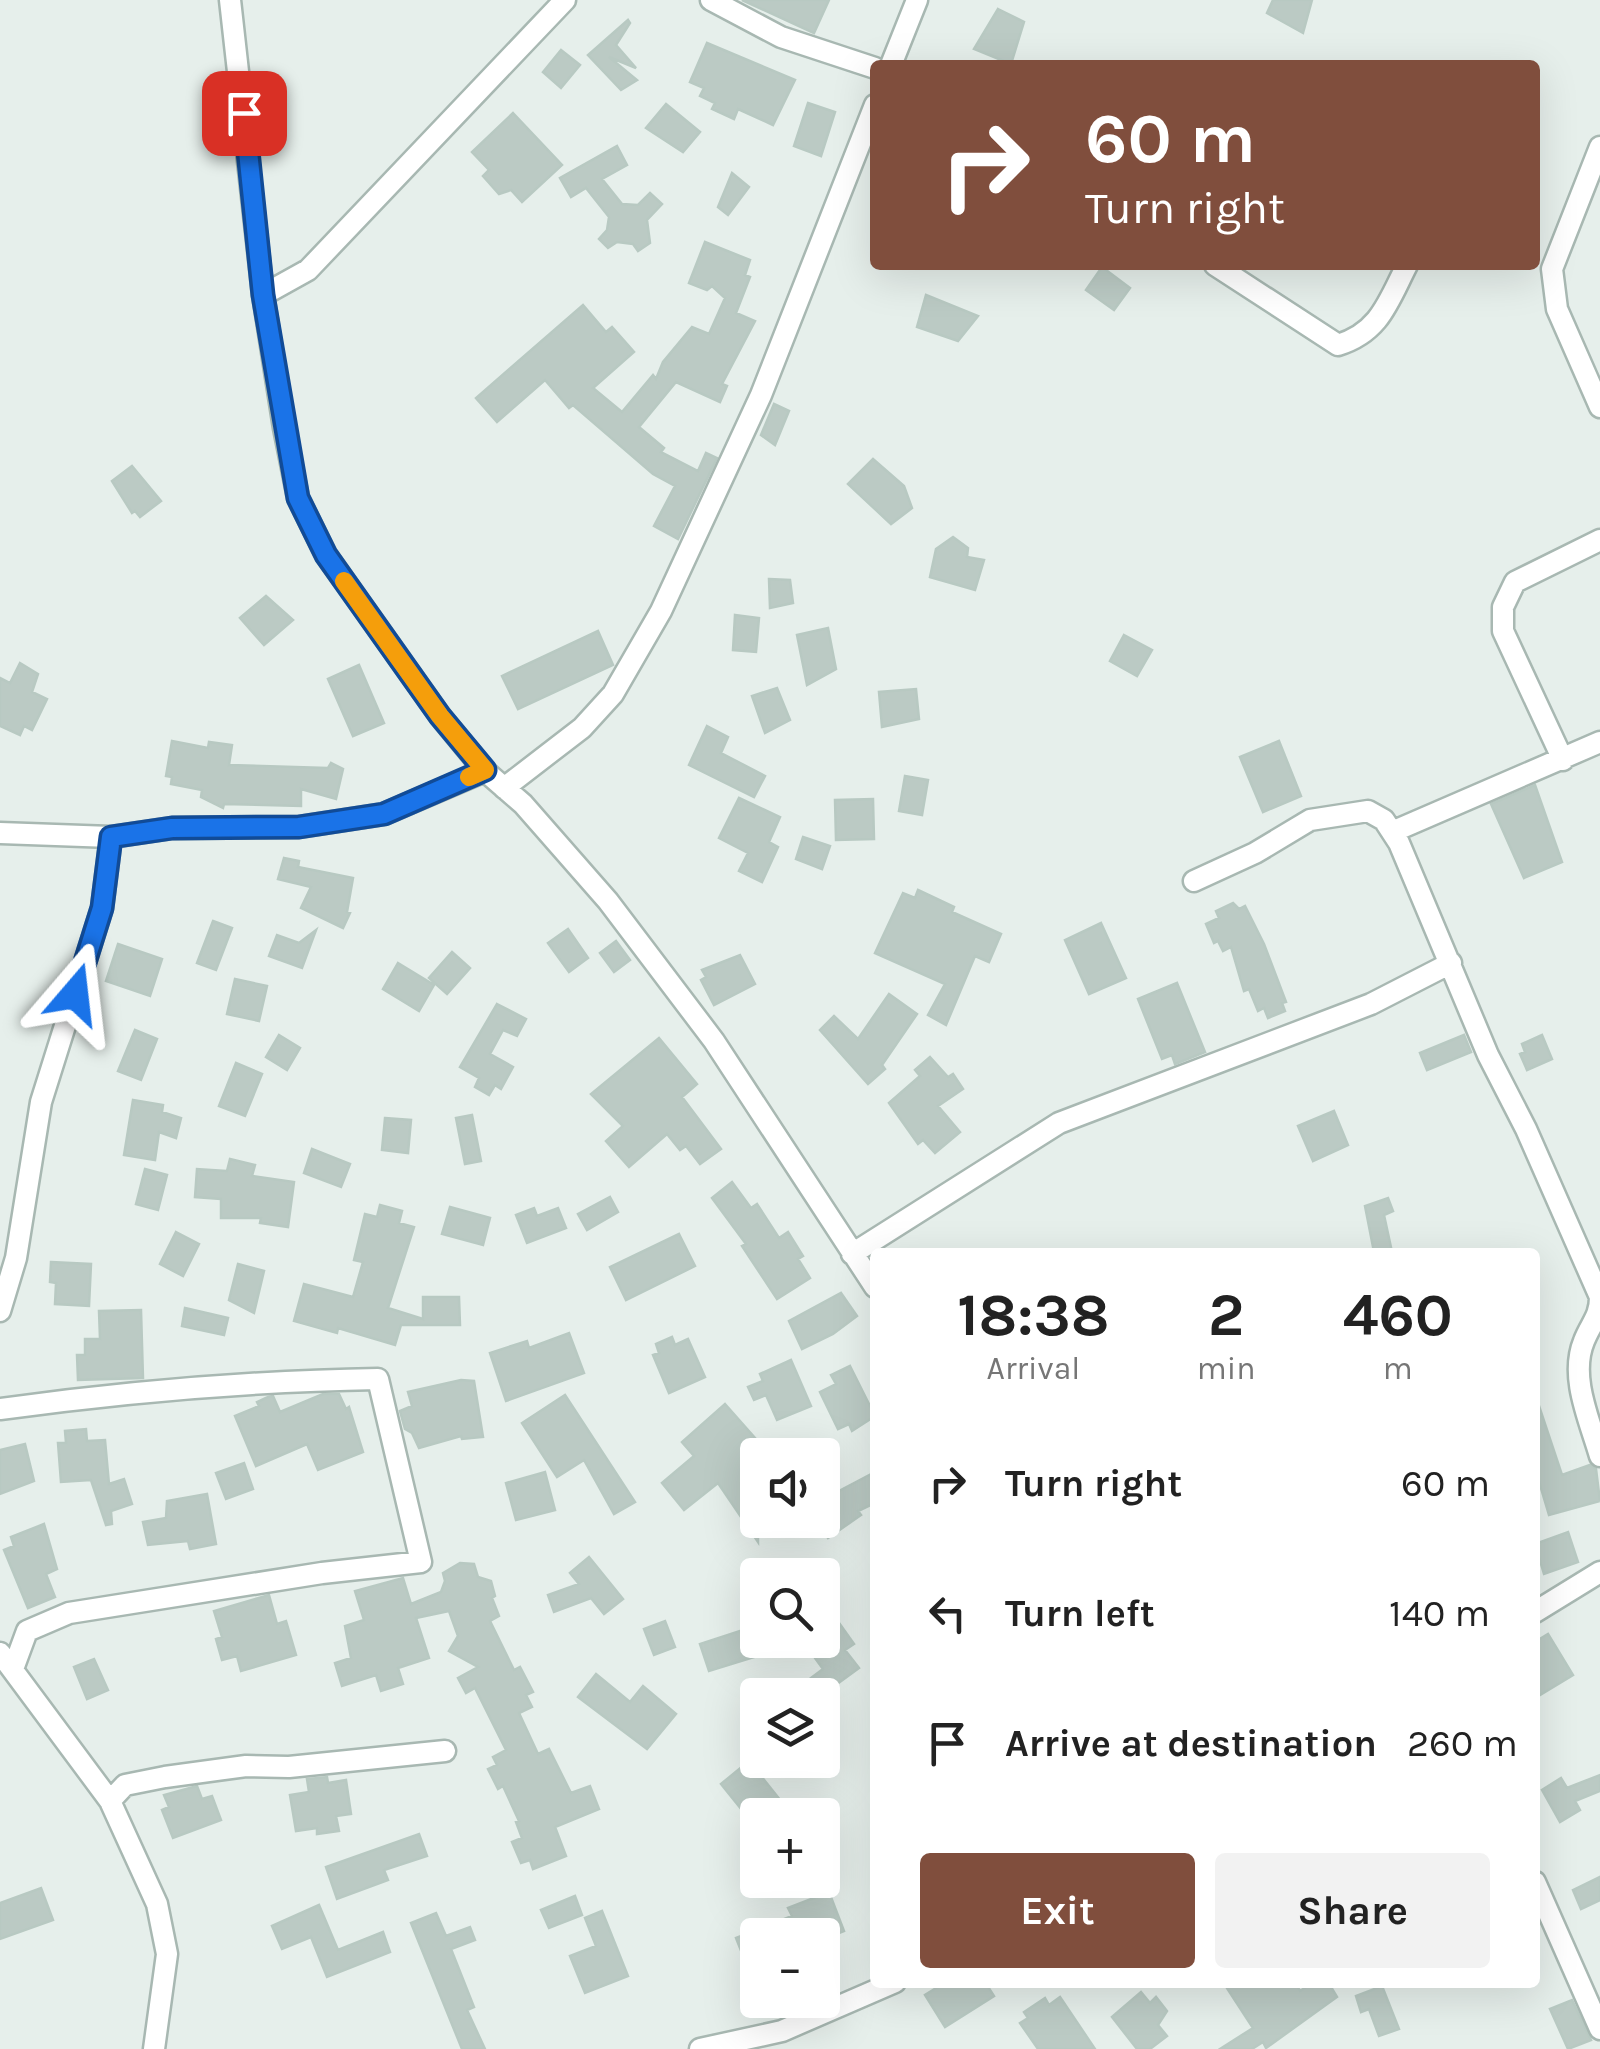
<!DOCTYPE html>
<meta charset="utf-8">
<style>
:root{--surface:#fff;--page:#f2f2f2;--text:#222;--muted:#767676;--accent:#804e3d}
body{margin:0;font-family:Karla,sans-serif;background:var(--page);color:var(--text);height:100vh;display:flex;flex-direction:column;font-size:38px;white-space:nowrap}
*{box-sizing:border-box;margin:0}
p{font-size:32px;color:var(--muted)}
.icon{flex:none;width:55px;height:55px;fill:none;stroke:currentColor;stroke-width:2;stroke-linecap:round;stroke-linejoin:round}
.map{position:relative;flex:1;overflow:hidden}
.sheet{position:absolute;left:870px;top:1248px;width:670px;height:740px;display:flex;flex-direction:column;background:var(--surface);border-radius:10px;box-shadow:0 10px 40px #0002}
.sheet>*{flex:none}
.hud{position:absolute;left:870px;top:60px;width:670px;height:210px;border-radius:10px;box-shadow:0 10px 40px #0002;background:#804e3d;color:#fff;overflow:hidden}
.controls{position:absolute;left:740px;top:1438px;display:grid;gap:20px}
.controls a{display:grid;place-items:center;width:100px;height:100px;border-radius:10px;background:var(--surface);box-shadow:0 10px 40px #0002;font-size:50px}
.pin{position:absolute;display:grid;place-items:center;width:85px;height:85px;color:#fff;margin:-42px;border-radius:20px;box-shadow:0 5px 15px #0006}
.me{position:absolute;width:110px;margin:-55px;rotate:17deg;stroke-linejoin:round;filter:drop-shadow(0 0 8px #0008)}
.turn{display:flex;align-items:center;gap:35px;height:210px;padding:0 50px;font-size:45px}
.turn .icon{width:130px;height:130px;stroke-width:2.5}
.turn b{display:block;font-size:70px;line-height:85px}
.eta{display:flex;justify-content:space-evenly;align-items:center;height:170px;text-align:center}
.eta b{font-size:60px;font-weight:700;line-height:70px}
.button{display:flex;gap:20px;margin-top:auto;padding:20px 50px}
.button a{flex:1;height:115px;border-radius:10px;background:var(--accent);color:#fff;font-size:40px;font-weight:700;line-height:115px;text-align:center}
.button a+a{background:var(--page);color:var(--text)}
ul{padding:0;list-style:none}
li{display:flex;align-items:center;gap:30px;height:130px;padding:0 50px}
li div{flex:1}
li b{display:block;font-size:38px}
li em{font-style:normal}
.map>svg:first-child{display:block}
.building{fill:#bbcac4;stroke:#b8c9c2;stroke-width:2.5}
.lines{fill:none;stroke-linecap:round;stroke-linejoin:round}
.minor-casing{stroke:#a8b8b2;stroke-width:25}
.minor{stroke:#fff;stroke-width:20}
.route-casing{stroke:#114b97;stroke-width:25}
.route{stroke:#1a73e8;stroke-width:18}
.slow{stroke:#f59e0b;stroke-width:18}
</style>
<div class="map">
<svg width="1600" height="2049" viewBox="0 0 1600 2049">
<rect width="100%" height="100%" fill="#e6efeb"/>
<path class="building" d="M742,0H829L814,33Z
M1273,0H1312L1303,33L1267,13Z
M998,9L1024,22L1011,64L974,49Z
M628,20L630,23L616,45L636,68L609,57L637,80L621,90L588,55Z
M707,43L795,80L773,125L738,109L734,119L712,109L715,103L700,96L704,88L690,82Z
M561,50L580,65L561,88L543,72Z
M808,103L835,112L821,156L794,146Z
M666,104L700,132L683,152L646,128Z
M513,113L562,165L522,202L511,190L499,194L483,176L489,170L472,152Z
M617,146L627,165L602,179L622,204L638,205L650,193L662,204L647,220L650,243L638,251L633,244L617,242L608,248L599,239L607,230L609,217L586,188L571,197L560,178Z
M732,173L749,187L728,215L718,207Z
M705,242L750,260L745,275L750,277L736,313L755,321L722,384L727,386L720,402L676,382L639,427L664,448L661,452L698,471L706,453L717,458L678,539L654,526L675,486L653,474L573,405L569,408L545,380L497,422L476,398L583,305L606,332L612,327L634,352L593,388L622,412L653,375L656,379L663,362L692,327L709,334L725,298L712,286L707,290L689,283Z
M1102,267L1130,288L1114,310L1086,290Z
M926,295L978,316L958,341L917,327Z
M774,404L789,411L775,445L761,435Z
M873,459L904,486L912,508L891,524L848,484Z
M132,466L161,501L140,517L135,511L132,513L112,481Z
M953,537L968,548L967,557L984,560L975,590L930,577L936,549Z
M769,579L790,580L793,603L770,608Z
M266,596L293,620L264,645L240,618Z
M735,615L759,618L756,652L733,650Z
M828,628L836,669L807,685L797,635Z
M598,631L613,665L518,709L502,676Z
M1124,635L1152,650L1137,676L1110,661Z
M20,663L38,674L32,692L47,699L32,730L24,726L20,735L0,726V678L10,683Z
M359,665L384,723L353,736L328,679Z
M777,688L790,720L765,733L752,696Z
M916,689L919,719L882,727L879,692Z
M707,726L728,737L721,753L765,776L754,797L689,765Z
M172,741L208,748L209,742L232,745L229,765L328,768L331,763L343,769L336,799L301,789V806L224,804L223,808L201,797L202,790L171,784L172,777L166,776Z
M1279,741L1301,796L1263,812L1240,757Z
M905,776L928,780L922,815L899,811Z
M1535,785L1562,862L1524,878L1491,804Z
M739,798L780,817L769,842L778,847L762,882L739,871L748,853L719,838Z
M873,799L874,839L836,840L835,800Z
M803,837L830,846L822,869L796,859Z
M284,858L299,861L298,867L353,878L347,912L350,913L343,928L301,908L311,887L278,879Z
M918,890L954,907L952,912L1001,934L989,962L975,956L946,1025L928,1015L945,984L875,953L903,893L915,898Z
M1233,903L1239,909L1245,906L1264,944L1286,1002L1282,1003L1285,1011L1268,1018L1264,1008L1258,1011L1249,989L1244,991L1231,947L1223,951L1218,941L1214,943L1206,924L1219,918L1216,911Z
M213,921L232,928L216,970L197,963Z
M1101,923L1126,978L1089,994L1065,940Z
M568,929L588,958L569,972L548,943Z
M316,930L302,968L269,956L277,935L299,943Z
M616,941L630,960L614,972L600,953Z
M118,944L162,959L150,996L106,981Z
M452,952L470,968L447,994L429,978Z
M740,955L755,984L714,1005L701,980L706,977L702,970Z
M398,963L434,985L419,1011L383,989Z
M235,979L267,986L259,1021L227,1014Z
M1177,983L1205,1052L1175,1064L1172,1055L1162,1059L1138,999Z
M889,994L917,1014L882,1065L885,1069L868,1084L820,1030L834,1016L858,1039Z
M497,1004L526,1019L517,1036L503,1030L490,1054L513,1067L501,1089L495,1085L489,1095L475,1087L479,1078L460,1067Z
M135,1030L157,1039L141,1080L118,1071Z
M279,1035L300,1048L287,1070L266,1057Z
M1464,1035L1471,1052L1427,1070L1420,1053Z
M1542,1035L1552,1059L1527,1070L1520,1054L1525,1052L1522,1044Z
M659,1038L697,1084L682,1097L721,1149L700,1164L686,1146L680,1150L667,1134L629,1167L606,1141L623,1126L591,1094Z
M930,1057L948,1077L953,1074L963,1089L938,1106L960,1132L935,1153L923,1140L918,1144L889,1103L920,1076L915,1070Z
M236,1063L262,1074L245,1116L219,1106Z
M133,1100L163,1105L162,1112L181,1118L176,1138L159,1132L155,1160L124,1155Z
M1334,1111L1348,1145L1313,1161L1298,1126Z
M472,1115L481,1161L465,1164L456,1118Z
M385,1118L411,1120L408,1153L382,1150Z
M312,1149L350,1164L341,1187L304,1173Z
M230,1159L255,1165L252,1176L294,1182L288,1227L260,1223L261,1218H221V1199L195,1197L197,1169L227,1171Z
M145,1169L167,1175L158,1210L136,1204Z
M732,1182L751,1208L757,1204L779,1238L788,1232L803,1256L798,1259L810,1278L777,1299L742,1246L746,1244L712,1198Z
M610,1197L618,1212L587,1230L578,1214Z
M1388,1198L1393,1211L1384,1215L1392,1252H1374L1365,1206Z
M380,1205L402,1211L399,1223L414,1227L388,1308L423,1319V1297H459L460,1325H401L395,1345L338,1328L337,1333L294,1321L304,1284L353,1297L363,1262L354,1260L365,1214L377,1217Z
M450,1207L490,1218L483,1245L442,1234Z
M534,1208L537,1216L558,1208L566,1228L527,1243L516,1215Z
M176,1232L199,1244L183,1276L160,1264Z
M679,1234L695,1266L626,1300L610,1267Z
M51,1262L91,1264L89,1306L55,1304L56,1283L50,1282Z
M238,1264L264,1271L254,1313L229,1300Z
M841,1293L857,1316L833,1334L802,1349L789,1321Z
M185,1308L228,1318L224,1335L182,1326Z
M141,1310L143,1378L78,1380L77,1355H85V1339H100L99,1311Z
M569,1333L584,1373L506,1401L490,1353L527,1341L529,1348Z
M672,1337L675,1345L688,1339L705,1377L669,1393L653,1355L659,1353L656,1344Z
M791,1360L811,1406L777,1420L766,1395L754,1400L748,1387L763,1381L760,1374Z
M850,1366L875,1416L852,1431L849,1424L838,1429L820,1392L836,1384L831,1375Z
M461,1380L474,1381L483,1437L462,1439L461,1436L419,1448L412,1433L405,1429L400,1411L412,1406L408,1392Z
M323,1394H339L346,1409L349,1407L363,1452L318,1470L307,1444L256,1466L235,1416L259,1406L257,1402L268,1397L273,1396L280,1412Z
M565,1395L635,1502L614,1514L584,1460L557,1477L522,1423Z
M1538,1403L1562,1475L1590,1465L1596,1469L1600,1501L1549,1515L1535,1468Z
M725,1404L770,1455H758V1520H782L758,1536V1542L718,1483L684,1510L662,1483L694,1456L682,1442Z
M86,1429L87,1441L105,1440L109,1484L124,1479L132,1504L111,1511L112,1524L106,1525L91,1480L61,1482L58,1443H66L65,1431Z
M25,1444L34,1481L0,1494V1450Z
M244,1463L253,1489L226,1499L216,1473Z
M545,1472L555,1510L516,1520L506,1483Z
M875,1472V1503L858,1511L861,1515L828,1538L816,1520H822V1500Z
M207,1494L216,1544L190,1549L188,1541L148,1545L143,1522L166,1518L167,1501Z
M44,1524L57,1569L46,1574L55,1597L28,1608L4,1550L14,1546L11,1537Z
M1568,1532L1578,1562L1544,1574L1535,1544Z
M589,1557L623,1599L604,1614L591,1598L554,1612L548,1595L579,1584L570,1573Z
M460,1563L474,1564L478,1577L491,1581L495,1596L492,1598L499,1616L490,1621L514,1670L520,1667L533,1692L526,1695L532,1707L519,1713L538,1754L549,1749L571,1793L590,1786L599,1809L555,1827L566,1856L533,1869L530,1860L521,1863L512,1842L522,1838L516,1822L519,1821L503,1786L498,1789L488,1769L497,1765L493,1757L506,1750L475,1688L466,1693L458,1678L478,1667L449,1651L458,1636L449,1611L416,1618L429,1658L398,1668L403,1684L381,1691L376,1675L342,1686L335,1663L351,1658L345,1626L364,1620L355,1591L403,1578L411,1604L441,1592L445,1581L443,1573Z
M269,1595L277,1624L286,1621L296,1655L241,1671L237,1656L222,1660L216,1639L222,1637L214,1611Z
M822,1599L854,1644L845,1650L859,1668L822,1695H811L803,1684L823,1669L802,1640H822Z
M665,1621L675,1647L654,1655L644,1629Z
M755,1626L764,1654L709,1671L700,1644Z
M1548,1634L1573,1675L1535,1698V1642Z
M94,1659L108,1690L87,1699L74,1667Z
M596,1674L630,1702L643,1686L676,1714L647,1749L578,1697Z
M749,1761L781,1801L765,1815H758V1830L721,1784Z
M1600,1775V1791L1575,1801L1580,1810L1560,1822L1542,1790L1561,1778L1567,1788Z
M327,1777L328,1783L346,1780L351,1814L336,1816L339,1831L317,1834V1828L296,1831L290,1795L309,1792L307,1779Z
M197,1786L202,1799L212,1796L221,1820L173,1838L162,1810L169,1807L164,1795Z
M419,1834L427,1856L384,1870L388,1880L337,1899L326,1867Z
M1600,1877V1900L1581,1909L1573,1890Z
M41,1888L53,1920L0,1939V1903Z
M829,1892L844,1931L822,1940V1935H758L757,1991L736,1938L792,1916L788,1908Z
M575,1896L582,1915L549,1928L541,1910Z
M319,1905L338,1950L383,1932L390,1952L327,1977L311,1937L282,1949L272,1926Z
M602,1911L628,1976L585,1993L570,1956L596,1946L585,1918Z
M436,1913L446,1936L470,1927L475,1940L451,1949L474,2007L467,2010L485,2049H462L411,1923Z
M946,1982H985L994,1996L945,2027L925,1995Z
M1223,1982H1295L1300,1991L1314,1982H1328L1337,1997L1266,2048L1263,2042L1252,2049H1220L1253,2028Z
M1382,1986L1399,2029L1379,2036L1369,2009L1361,2012L1356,1996Z
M1141,1992L1150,2003L1156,1997L1167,2011L1158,2025L1167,2036L1150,2049H1137L1112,2017Z
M1060,1997L1095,2049H1038L1020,2023L1028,2018L1024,2012L1045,1998L1049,2005Z
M1572,2000L1591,2040L1568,2049L1550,2009Z"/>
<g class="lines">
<g class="minor-casing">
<path id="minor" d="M230,0L263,295L284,428L298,498L326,555L440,716L485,771L523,804L608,901L714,1041L875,1287
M711,0L781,37L875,68
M891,65L917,0
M1600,147L1552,269L1557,309L1600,407
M1215,265L1338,345C1380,332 1388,302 1407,265
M263,295L308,270L565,0
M1563,760L1503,631V607L1515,582L1600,540
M504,788L582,728L613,694L661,611L761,395L875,105
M1392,832L1600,742
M0,833L111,837L172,828L299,827L384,814L485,771
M1194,881L1255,853L1310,820L1368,811L1384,820L1399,843L1488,1055L1526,1129L1600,1297C1600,1317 1591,1323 1584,1341C1569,1377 1590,1421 1600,1456
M852,1254L1059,1123L1371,1004L1451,963
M0,1311L16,1258L41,1102L102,908L111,837
M0,1409C125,1392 251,1381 378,1379L421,1562L322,1573L69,1613L27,1631L13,1669
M1535,1612L1600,1572
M0,1653L110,1801L157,1904L167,1954L154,2049
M110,1801L125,1785L165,1777L246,1766L289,1767L445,1751
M1535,1882L1600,2029
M700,2049L782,2031L895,1982"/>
</g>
<use href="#minor" class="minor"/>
</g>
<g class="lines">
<g class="route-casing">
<path id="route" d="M75,994L102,908L111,837L172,828L299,827L384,814L485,770L440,716L326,555L298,498L263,295L244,113"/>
</g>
<use href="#route" class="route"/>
<path class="slow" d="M344,581L440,716L485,770L469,777"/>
</g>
</svg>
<div class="controls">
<a><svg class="icon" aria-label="sound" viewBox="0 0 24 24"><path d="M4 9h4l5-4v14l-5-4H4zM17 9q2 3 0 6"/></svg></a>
<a><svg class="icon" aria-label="search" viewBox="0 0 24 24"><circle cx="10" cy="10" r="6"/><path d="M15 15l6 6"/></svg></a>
<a><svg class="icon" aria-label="layers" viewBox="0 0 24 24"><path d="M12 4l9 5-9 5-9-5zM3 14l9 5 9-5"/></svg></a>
<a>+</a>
<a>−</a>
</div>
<div class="pin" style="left:244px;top:113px;background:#d93025"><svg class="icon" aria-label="arrive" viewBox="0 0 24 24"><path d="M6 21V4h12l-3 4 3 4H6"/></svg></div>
<svg class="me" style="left:75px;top:994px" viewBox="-20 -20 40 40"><path d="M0-17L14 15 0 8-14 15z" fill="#1a73e8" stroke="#fff" stroke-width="4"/></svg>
<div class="hud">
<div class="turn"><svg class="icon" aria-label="right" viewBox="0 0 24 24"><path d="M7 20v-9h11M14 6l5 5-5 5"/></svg><div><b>60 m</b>Turn right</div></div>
</div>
<section class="sheet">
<div class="eta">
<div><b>18:38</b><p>Arrival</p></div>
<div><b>2</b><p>min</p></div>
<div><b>460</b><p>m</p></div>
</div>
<ul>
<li><svg class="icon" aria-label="right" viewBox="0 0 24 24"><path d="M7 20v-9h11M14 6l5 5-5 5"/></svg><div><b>Turn right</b></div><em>60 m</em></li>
<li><svg class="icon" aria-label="left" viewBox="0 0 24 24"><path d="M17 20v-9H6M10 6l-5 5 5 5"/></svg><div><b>Turn left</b></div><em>140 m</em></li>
<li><svg class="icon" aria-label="arrive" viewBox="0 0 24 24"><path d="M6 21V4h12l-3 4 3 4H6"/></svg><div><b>Arrive at destination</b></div><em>260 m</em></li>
</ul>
<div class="button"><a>Exit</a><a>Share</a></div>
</section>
</div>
